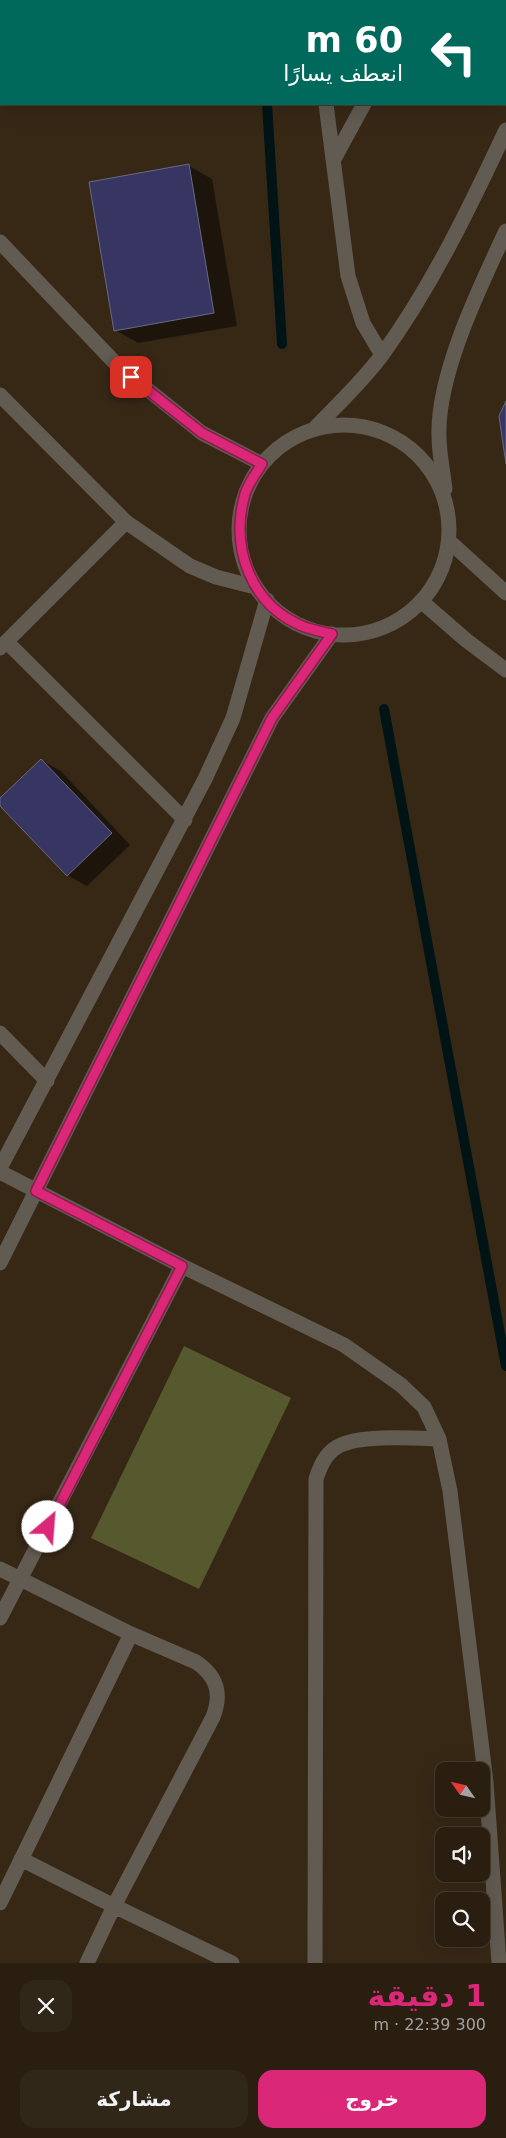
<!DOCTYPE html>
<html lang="ar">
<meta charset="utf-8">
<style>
:root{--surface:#291e10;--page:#312719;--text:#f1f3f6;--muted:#a5a29f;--line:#453c30;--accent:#db2777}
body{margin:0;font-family:"DejaVu Sans","Noto Sans Arabic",sans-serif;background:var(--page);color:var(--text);direction:rtl;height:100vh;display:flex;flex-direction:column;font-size:19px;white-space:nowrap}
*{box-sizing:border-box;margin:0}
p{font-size:16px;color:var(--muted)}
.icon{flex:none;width:28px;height:28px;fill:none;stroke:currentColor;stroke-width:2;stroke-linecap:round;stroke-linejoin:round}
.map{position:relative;height:1963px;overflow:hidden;direction:ltr}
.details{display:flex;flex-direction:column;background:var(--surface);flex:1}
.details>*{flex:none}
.guide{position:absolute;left:0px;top:0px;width:506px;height:105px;box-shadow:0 5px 20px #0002,0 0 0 1px var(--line);direction:rtl;background:#00695c;color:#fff;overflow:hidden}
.needle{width:32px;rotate:304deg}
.controls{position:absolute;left:435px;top:1762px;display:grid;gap:10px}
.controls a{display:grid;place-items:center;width:55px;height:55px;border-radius:10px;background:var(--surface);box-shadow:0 5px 20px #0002,0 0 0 1px var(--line);font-size:25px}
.pin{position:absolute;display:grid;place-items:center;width:42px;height:42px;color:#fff;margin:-21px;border-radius:10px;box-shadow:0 2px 8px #0006}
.me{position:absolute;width:55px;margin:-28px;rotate:27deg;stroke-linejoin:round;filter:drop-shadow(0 0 4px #0008)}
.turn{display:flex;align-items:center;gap:18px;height:105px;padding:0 20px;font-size:22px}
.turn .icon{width:65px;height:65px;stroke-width:2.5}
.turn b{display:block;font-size:35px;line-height:42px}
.round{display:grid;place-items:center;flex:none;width:52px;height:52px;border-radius:15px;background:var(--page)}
.head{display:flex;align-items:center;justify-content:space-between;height:85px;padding:0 20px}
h1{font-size:30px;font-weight:700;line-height:38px;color:var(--accent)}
.action{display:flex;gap:10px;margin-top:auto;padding:10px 20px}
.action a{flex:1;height:58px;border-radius:15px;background:var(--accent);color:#fff;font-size:20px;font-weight:700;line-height:58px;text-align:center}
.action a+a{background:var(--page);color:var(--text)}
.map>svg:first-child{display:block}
.green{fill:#56582d}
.shadow{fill:#0007}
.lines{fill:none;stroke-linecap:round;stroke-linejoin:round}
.stream{stroke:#001416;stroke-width:10}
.building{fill:#373561;stroke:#696a82}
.minor{stroke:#615b52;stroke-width:15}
.route-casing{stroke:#8e194d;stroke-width:12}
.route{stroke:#db2777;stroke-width:9}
</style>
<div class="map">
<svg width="506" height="1963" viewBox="0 0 506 1963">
<rect width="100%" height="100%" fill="#372816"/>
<path class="green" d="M184,1346L291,1398L199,1589L91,1538Z"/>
<path class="shadow" d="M39,0H80L81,1H38Z
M1,38V102H0Z
M189,166L212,179L237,326L138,343L115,330Z
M41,760L61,771L130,845L87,886L67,875L0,804V799Z"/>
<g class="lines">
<path class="stream" d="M264,1V0
M267,104L282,344
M384,709L506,1366"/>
</g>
<path class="building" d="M38,0H75L76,1H36Z
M1,37V85L0,87V38Z
M189,164L214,313L114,331L89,182Z
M506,401V464L499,416Z
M41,759L112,833L67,876L0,806V798Z"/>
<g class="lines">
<path class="minor" d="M328,1V0
M420,1V0
M326,104L348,276L363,323L382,355
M334,159L364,104
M0,242L117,365L202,433L262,464
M0,395L126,522L190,566L216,577L255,587
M239 530a105 105 0 1 1 210 0a105 105 0 1 1-210 0Z
M315,428C338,404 362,382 382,355C432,286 470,207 506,130
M445,489C443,471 439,453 439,436C437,374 480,287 506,231
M449,541L506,593
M421,601L466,640L506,670
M7,642L185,820
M0,648L126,522
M0,1033L47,1081
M0,1168L205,779L233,718L267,600
M0,1172L182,1266L344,1345L401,1385L424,1407L439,1439L450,1491L486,1782L499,1963
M0,1263L272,718L332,634
M0,1569L131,1634L0,1903
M0,1618L182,1266
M21,1859L114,1906L232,1963
M87,1963L114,1906L213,1717C222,1694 217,1676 196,1662L131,1634
M315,1963L316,1479C320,1467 325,1454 337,1447C357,1434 415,1438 439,1439"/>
</g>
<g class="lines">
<g class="route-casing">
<path id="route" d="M48,1527L182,1266L36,1191L272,718L332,634C323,632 312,630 302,626C250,604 230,547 245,494C248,484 256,473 262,464L202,433L131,377"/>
</g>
<use href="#route" class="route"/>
</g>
</svg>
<div class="controls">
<a><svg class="needle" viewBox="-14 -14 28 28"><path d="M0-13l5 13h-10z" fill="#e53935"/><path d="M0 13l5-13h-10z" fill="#a5a29f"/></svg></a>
<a><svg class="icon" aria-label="sound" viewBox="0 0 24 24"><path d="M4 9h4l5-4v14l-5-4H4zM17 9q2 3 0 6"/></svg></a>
<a><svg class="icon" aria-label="search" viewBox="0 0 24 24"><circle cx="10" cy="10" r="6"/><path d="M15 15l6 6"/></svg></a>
</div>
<div class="pin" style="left:131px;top:377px;background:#d93025"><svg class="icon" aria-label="arrive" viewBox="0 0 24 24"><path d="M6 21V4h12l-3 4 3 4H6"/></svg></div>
<svg class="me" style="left:48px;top:1527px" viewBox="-20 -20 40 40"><circle r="19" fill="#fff"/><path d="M0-13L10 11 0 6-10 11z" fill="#db2777"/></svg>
<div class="guide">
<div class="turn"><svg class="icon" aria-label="left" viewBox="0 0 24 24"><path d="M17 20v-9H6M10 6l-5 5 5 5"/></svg><div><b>60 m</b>انعطف يسارًا</div></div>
</div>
</div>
<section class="details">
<div class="head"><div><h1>1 دقيقة</h1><p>300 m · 22:39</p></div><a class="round"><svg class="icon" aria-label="close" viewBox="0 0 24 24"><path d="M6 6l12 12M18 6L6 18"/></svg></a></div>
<div class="action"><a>خروج</a><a>مشاركة</a></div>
</section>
